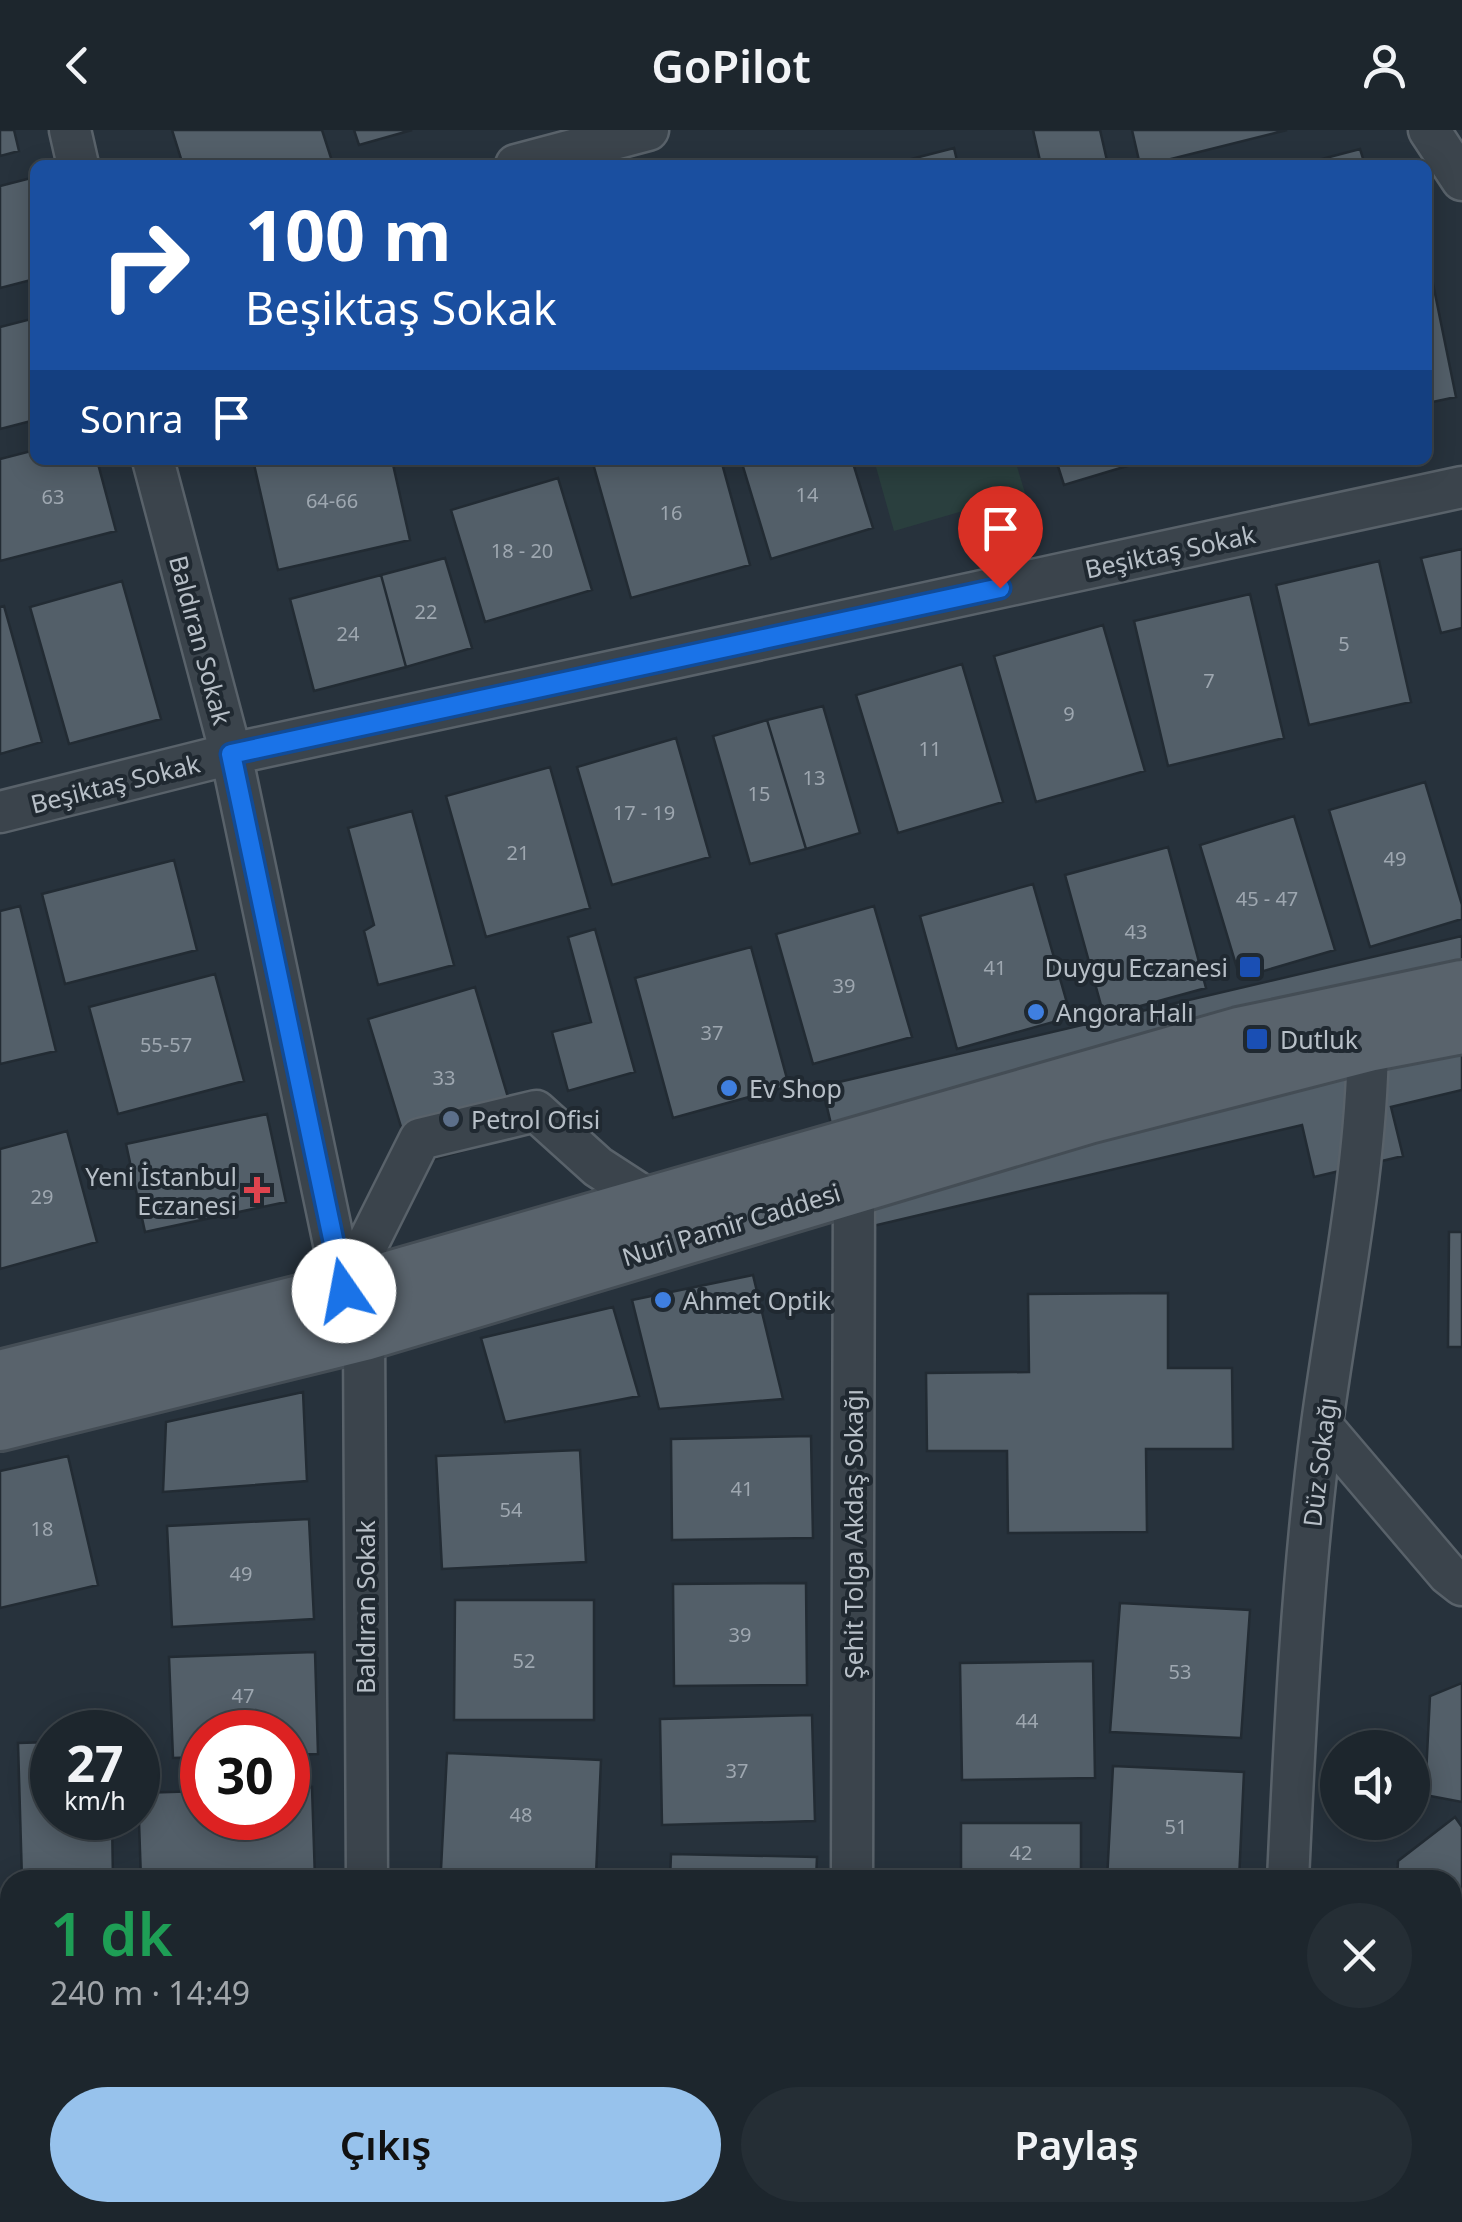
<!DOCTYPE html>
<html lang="tr">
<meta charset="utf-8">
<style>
:root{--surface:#1d262d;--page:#252e35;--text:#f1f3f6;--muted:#a0a5aa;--line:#3b4349;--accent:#97c2ec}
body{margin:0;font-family:"Noto Sans",sans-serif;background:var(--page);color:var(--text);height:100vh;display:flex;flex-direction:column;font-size:38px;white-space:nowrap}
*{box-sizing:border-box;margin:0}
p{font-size:32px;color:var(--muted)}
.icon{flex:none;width:55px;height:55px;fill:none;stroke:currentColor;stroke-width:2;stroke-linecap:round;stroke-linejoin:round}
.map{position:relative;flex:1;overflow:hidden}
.side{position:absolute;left:0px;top:1740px;width:1462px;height:352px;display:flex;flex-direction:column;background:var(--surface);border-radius:30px 30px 0 0;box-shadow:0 5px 25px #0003,0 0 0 2px var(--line)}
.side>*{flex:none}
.hud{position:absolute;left:30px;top:30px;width:1402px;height:305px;border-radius:15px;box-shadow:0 5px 25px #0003,0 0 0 2px var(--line);background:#1a4fa0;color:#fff;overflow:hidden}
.tools{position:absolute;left:1320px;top:1600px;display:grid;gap:20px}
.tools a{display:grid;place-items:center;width:110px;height:110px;border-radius:50%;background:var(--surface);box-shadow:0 5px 25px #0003,0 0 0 2px var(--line);font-size:50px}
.speed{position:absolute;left:30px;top:1580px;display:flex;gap:20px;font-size:50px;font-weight:700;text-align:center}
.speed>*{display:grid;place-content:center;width:130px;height:130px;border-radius:50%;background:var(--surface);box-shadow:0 5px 25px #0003,0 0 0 2px var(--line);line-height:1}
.speed small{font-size:25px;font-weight:400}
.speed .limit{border:15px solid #d22;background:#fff;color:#111}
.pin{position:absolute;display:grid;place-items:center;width:85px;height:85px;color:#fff;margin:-102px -42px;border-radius:50% 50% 50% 0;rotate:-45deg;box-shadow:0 0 10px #0007}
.pin .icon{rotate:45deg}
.me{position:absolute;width:110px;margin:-55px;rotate:348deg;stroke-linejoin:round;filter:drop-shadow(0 0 8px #0008)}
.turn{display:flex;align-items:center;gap:35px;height:210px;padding:0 50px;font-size:45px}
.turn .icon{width:130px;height:130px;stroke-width:2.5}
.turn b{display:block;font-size:70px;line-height:85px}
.then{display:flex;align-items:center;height:95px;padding:0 50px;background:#0003;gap:20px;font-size:38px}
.round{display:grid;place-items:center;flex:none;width:105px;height:105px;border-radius:52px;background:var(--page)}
.head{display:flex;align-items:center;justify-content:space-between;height:170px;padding:0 50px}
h1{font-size:60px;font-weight:600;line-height:75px;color:#1e9e55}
.action{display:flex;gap:20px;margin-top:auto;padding:20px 50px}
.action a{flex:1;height:115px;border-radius:60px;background:var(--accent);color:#111;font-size:40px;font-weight:600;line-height:115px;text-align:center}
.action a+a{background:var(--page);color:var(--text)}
header{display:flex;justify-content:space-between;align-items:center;height:130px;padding:0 50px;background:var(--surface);font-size:45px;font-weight:600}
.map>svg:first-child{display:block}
.green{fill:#2a3f3e}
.building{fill:#535f69;stroke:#222b33;stroke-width:2.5}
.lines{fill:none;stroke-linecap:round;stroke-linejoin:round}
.minor-casing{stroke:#59626a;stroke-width:45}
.major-casing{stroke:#444d55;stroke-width:58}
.minor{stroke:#3b444c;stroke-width:40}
.major{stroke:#59636c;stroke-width:52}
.route-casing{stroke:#114b97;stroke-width:25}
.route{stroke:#1a73e8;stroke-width:18}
.transit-dot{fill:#1a4fb4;stroke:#202931;stroke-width:4}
.shop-dot{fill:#3f7fe0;stroke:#202931;stroke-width:4}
.service-dot{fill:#5c6f8a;stroke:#202931;stroke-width:4}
.health-dot{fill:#e0444e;stroke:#202931;stroke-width:4}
.labels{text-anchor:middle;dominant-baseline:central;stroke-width:8;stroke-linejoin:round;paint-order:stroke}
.number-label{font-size:20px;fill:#9ea7b0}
.street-label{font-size:25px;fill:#b7bfc7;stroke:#202931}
.poi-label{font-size:25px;fill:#b7bfc7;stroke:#202931;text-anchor:start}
</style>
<header><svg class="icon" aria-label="back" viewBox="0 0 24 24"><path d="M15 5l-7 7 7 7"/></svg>GoPilot<svg class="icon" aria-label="person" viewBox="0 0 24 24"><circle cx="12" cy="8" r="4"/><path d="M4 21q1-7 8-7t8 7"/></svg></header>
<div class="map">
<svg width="1462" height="2092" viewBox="0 0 1462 2092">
<rect width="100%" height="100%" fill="#27323c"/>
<path class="green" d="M874,330H1015L1025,363L894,401Z"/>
<path class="building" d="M0,0H14L19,21L0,26Z
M172,0H322L331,28L307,35H183Z
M354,0H412L359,15Z
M1033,0H1100L1108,35H1041Z
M1132,0H1287L1147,35H1140Z
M954,18L958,35H888Z
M1360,19L1365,35H1299Z
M31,48L35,63V149L0,158V56Z
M1428,129L1456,267L1428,273Z
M35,188V290L0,299V197Z
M35,320V330H97L116,401L0,431V329Z
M253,330H392L410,410L278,440Z
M592,330H721L750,435L631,468Z
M741,330H852L873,398L771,429Z
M1056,330H1147L1064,355Z
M558,348L592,460L485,492L451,380Z
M1462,419V498L1441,503L1421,428Z
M445,428L472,518L406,537L381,445Z
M1379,431L1411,572L1309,595L1276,455Z
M381,445L406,537L314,561L290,469Z
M122,451L161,589L69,614L30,477Z
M1250,464L1284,608L1168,636L1134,491Z
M4,476L42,612L0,624V477Z
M1103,495L1145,641L1036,672L994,526Z
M962,534L1003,672L898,703L856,565Z
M823,576L860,703L806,719L767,590Z
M767,590L806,719L750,734L713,606Z
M676,608L710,727L612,755L577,637Z
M550,637L590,778L486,807L446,666Z
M1425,652L1462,775V789L1370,817L1329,680Z
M412,681L454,835L378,855L364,801L374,795L348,698Z
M1294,686L1335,820L1240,848L1200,715Z
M1168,717L1206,858L1104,886L1065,745Z
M174,730L197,820L65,854L42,764Z
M1033,754L1071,887L957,919L920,786Z
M20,776L56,921L0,934V781Z
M874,776L912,907L813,934L776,804Z
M595,799L635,942L568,961L552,902L591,892L568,807Z
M1462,806V960L1391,977L1403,1026L1314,1047L1302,995L856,1100L822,956Z
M751,817L789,956L673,988L635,848Z
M215,844L244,951L118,984L89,877Z
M475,857L519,1004L413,1036L368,889Z
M267,984L286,1072L145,1102L126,1014Z
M67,1001L97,1112L0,1139V1019Z
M1449,1102H1462V1217H1448Z
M753,1145L783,1269L659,1279L632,1170Z
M1168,1163V1238H1232L1233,1319H1146L1147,1402L1008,1403L1007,1321H927L926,1243L1029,1242L1028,1164Z
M613,1177L639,1266L505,1292L481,1208Z
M303,1262L307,1351L163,1362L166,1292Z
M811,1306L813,1408L672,1410L671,1309Z
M580,1320L586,1432L442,1439L436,1326Z
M68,1326L98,1455L0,1478V1341Z
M309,1389L314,1489L172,1497L167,1396Z
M806,1453L807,1555L674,1556L673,1454Z
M455,1470H594V1590H454Z
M1120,1473L1250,1480L1241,1608L1110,1602Z
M315,1522L318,1624L288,1625V1602H202V1627L173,1628L169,1527Z
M1093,1531L1095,1648L962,1650L960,1533Z
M1462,1553V1672L1425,1665L1430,1566Z
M812,1585L815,1691L662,1695L660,1589Z
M52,1612V1688H112L113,1750H22L18,1613Z
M447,1623L601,1630L596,1746L441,1739Z
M1113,1636L1244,1642L1239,1750H1107Z
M312,1657L315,1749L141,1750L138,1663L202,1661V1688H288V1658Z
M1455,1687L1462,1697V1867L1452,1857V1750H1397L1398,1731Z
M961,1693H1081V1750H961Z
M671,1724L817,1727L816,1750H670Z
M0,1905H10V2048H0Z
M1452,2074L1462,2083V2092H1379V2082H1452Z
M152,2082H301L300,2092H152Z
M645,2082H795L794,2092H645Z
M946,2082H1069V2092H945Z
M1086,2082H1221V2092H1085Z"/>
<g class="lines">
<g class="minor-casing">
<path id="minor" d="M70,0L78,35
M1429,0L1462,50
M516,35L648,0
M153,330L231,624L344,1161
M0,682L231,624L1462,357
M344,1161L420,1009L536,981L598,1037L652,1072
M364,1204L367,1750
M1322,1296L1448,1444L1462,1455
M852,1750L854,1058
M1288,1750C1295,1597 1302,1445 1322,1294C1339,1168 1366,1042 1368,915
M0,1835H10
M1452,1983L1462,1988
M361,2092L362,2082
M832,2092L833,2082
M1279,2092V2082"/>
</g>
<g class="major-casing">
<path id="major" d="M0,1247L344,1161L1239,904L1462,857
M0,1294L364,1204L1088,987L1368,915L1462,897"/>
</g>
<use href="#minor" class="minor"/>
<use href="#major" class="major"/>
</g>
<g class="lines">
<g class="route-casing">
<path id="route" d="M344,1161L231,624L1000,458"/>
</g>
<use href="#route" class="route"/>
</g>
<g class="transit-dot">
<rect x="1238" y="825" width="24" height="24" rx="5"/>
<rect x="1245" y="897" width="24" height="24" rx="5"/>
</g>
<g class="shop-dot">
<circle cx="1036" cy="882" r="10"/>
<circle cx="729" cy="958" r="10"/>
<circle cx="663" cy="1170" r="10"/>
</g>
<circle class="service-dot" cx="451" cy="989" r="10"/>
<path class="health-dot" d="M252 1045h10v10h10v10h-10v10h-10v-10h-10v-10h10z"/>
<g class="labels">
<g class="number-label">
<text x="807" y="364">14</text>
<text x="53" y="366">63</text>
<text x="332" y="370">64-66</text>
<text x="671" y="382">16</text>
<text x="522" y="420">18 - 20</text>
<text x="426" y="481">22</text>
<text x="348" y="503">24</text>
<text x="1344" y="513">5</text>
<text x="1209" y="550">7</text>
<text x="1069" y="583">9</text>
<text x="930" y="618">11</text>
<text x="814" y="647">13</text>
<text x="759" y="663">15</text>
<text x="644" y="682">17 - 19</text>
<text x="518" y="722">21</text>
<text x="1395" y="728">49</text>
<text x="1267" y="768">45 - 47</text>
<text x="1136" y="801">43</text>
<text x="995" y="837">41</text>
<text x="844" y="855">39</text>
<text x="712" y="902">37</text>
<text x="166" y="914">55-57</text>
<text x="444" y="947">33</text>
<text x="42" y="1066">29</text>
<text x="742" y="1358">41</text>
<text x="511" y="1379">54</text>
<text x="42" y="1398">18</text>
<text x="241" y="1443">49</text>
<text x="740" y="1504">39</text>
<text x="524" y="1530">52</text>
<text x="1180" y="1541">53</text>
<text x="243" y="1565">47</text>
<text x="1027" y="1590">44</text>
<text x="737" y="1640">37</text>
<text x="521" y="1684">48</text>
<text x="1176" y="1696">51</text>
<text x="1021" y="1722">42</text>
</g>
<g class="street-label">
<text transform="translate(1170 421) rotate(-12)">Beşiktaş Sokak</text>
<text transform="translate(201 510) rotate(75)">Baldıran Sokak</text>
<text transform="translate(115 653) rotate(-14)">Beşiktaş Sokak</text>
<text transform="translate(731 1094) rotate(-17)">Nuri Pamir Caddesi</text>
<text transform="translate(1319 1332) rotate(-83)">Düz Sokağı</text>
<text transform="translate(853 1404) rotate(-90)">Şehit Tolga Akdaş Sokağı</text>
<text transform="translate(365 1477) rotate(-90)">Baldıran Sokak</text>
</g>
<g class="poi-label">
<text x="1228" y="837" text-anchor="end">Duygu Eczanesi</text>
<text x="1056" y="882">Angora Halı</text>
<text x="1280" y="909">Dutluk</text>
<text x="749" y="958">Ev Shop</text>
<text x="471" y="989">Petrol Ofisi</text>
<text x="237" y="1046" text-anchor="end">Yeni İstanbul<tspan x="237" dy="29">Eczanesi</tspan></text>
<text x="683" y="1170">Ahmet Optik</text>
</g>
</g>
</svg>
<div class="tools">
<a><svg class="icon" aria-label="sound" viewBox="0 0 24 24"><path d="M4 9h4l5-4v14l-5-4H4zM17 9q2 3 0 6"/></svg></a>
</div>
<div class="speed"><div>27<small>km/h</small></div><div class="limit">30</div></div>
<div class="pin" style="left:1000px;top:458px;background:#d93025"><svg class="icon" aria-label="arrive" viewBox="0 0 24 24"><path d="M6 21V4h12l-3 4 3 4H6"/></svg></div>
<svg class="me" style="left:344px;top:1161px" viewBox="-20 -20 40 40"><circle r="19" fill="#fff"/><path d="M0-13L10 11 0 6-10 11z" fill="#1a73e8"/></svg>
<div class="hud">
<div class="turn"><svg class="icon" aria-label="right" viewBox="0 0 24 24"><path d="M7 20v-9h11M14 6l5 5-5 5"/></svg><div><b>100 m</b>Beşiktaş Sokak</div></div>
<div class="then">Sonra<svg class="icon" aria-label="arrive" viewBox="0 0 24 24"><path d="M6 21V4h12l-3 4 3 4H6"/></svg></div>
</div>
<section class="side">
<div class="head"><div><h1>1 dk</h1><p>240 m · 14:49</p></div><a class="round"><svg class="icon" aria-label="close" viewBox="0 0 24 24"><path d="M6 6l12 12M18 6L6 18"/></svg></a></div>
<div class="action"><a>Çıkış</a><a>Paylaş</a></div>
</section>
</div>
